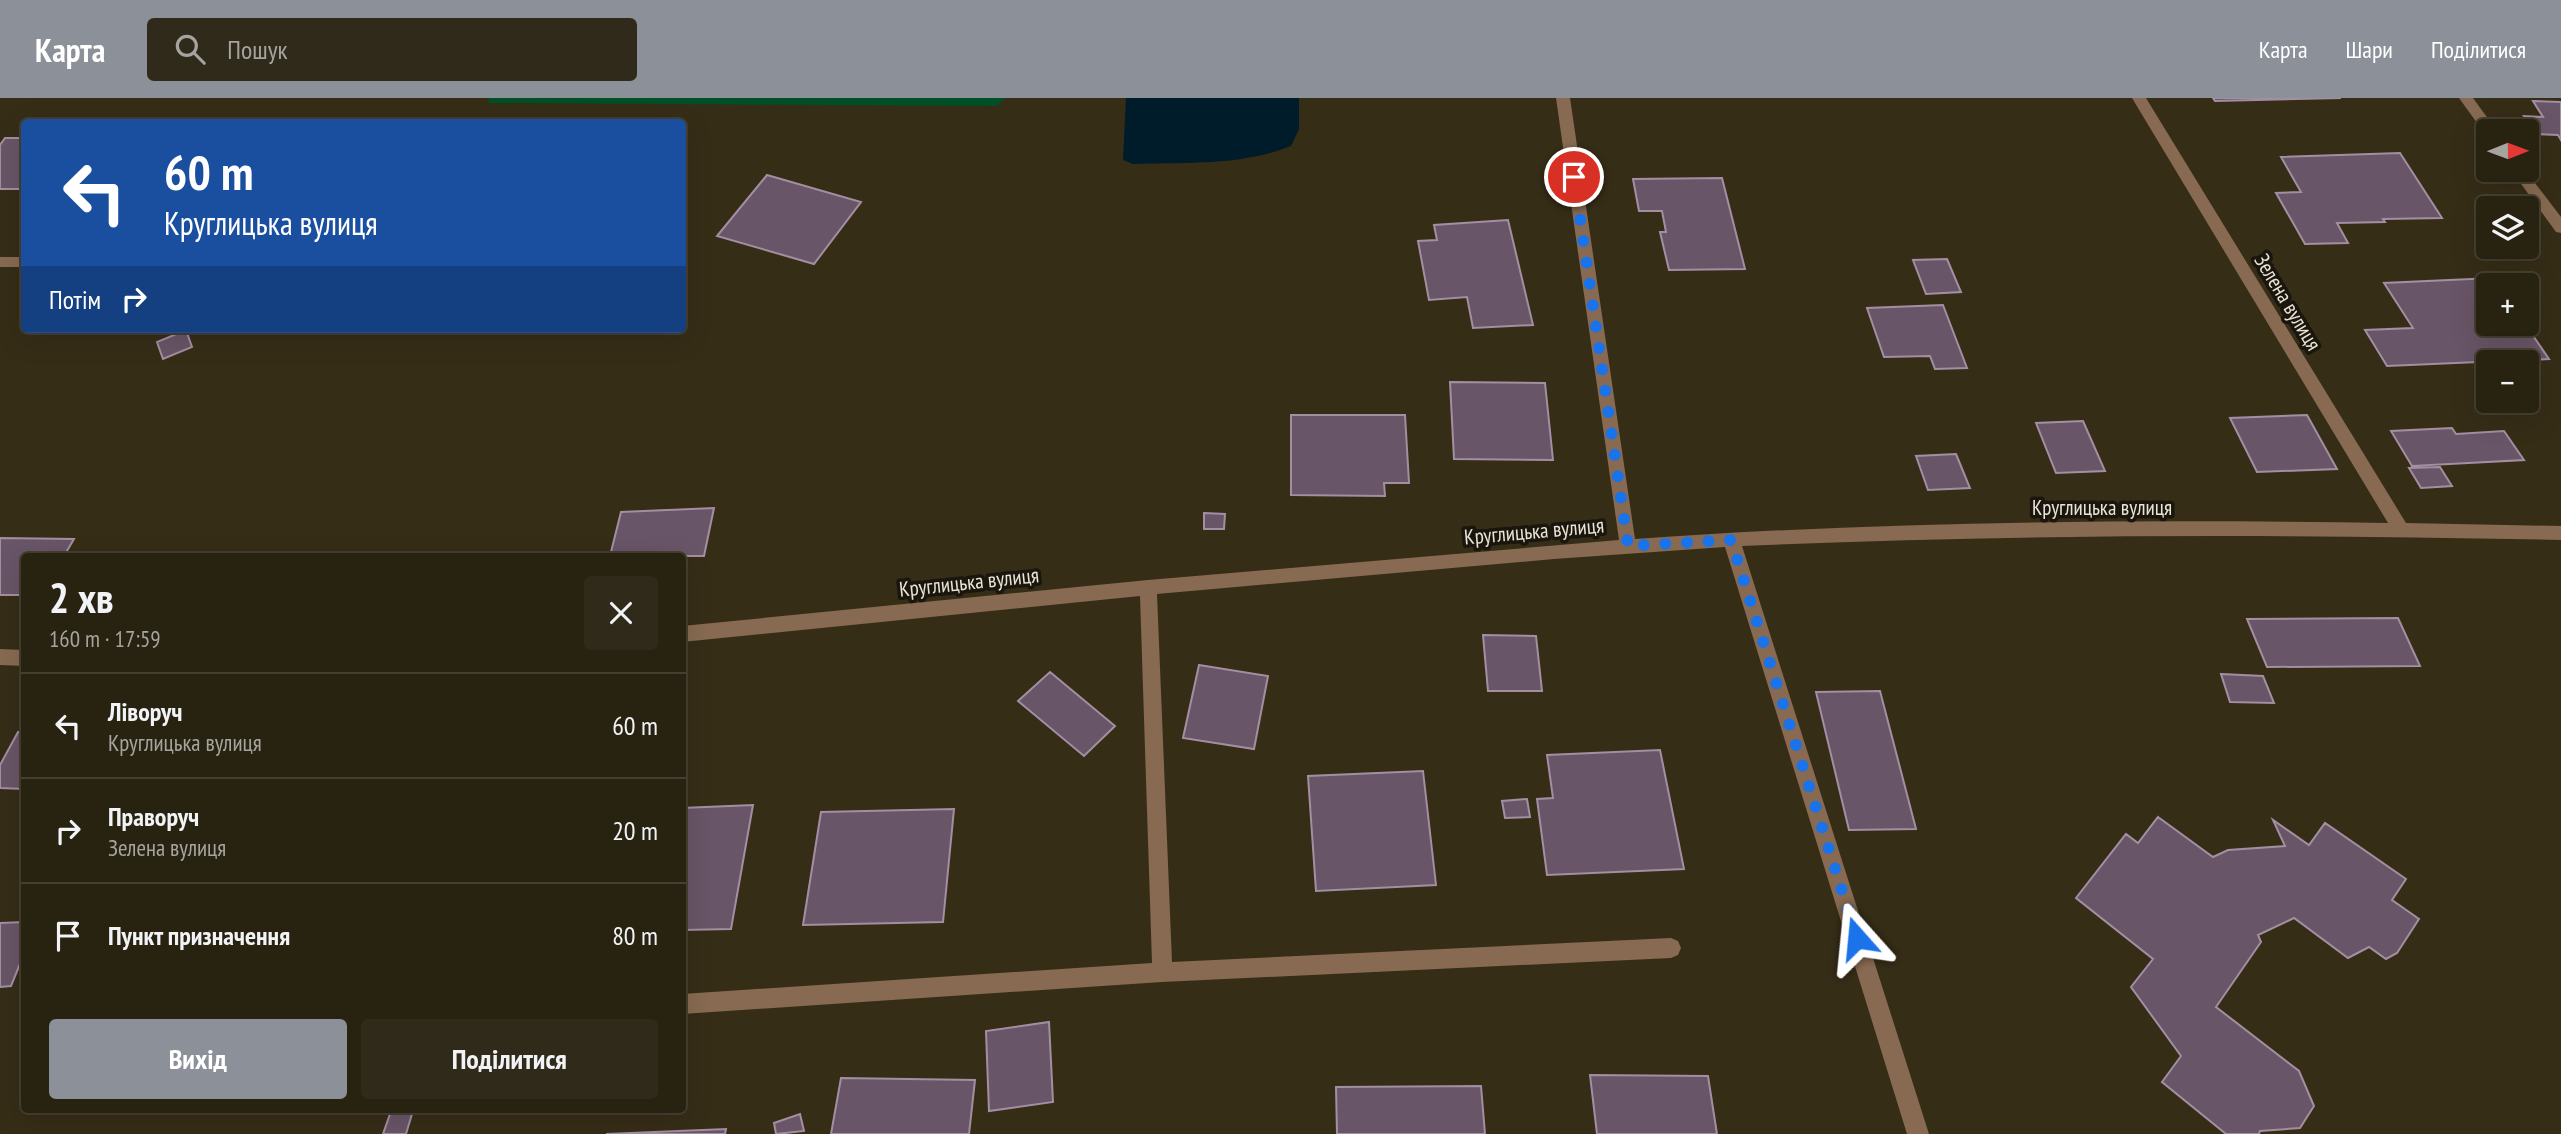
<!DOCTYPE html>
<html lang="uk">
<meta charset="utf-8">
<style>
:root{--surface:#282211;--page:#302a1a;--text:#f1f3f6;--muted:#a5a49f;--line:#443f31;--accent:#8c9099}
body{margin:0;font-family:"PT Sans Narrow",sans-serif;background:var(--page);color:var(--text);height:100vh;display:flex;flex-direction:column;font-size:26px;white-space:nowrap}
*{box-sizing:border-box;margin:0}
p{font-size:23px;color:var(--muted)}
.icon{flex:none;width:38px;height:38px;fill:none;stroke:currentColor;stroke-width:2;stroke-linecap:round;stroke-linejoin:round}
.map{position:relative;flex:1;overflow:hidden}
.side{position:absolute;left:21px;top:455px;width:665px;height:560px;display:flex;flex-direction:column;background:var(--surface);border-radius:7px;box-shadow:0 7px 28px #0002,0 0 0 2px var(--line)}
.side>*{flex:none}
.banner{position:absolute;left:21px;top:21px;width:665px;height:214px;border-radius:7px;box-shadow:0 7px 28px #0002,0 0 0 2px var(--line);background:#1a4fa0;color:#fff;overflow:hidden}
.needle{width:46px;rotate:89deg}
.controls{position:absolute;left:2476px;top:21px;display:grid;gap:14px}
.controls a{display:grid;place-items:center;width:63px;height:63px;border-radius:7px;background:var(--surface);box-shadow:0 7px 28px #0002,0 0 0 2px var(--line);font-size:35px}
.pin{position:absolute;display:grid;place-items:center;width:60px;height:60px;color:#fff;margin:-30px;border:4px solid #fff;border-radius:50%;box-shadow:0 2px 7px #0007}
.me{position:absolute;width:77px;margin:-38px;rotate:342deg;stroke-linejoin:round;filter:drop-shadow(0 0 5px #0008)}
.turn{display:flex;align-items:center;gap:24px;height:147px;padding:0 28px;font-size:32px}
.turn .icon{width:91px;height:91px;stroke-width:2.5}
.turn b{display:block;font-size:49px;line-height:60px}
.then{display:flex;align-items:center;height:66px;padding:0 28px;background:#0003;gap:14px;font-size:26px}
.round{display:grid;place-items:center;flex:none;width:74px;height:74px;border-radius:7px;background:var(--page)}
.headline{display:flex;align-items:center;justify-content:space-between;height:119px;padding:0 28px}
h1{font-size:42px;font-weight:700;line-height:52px}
.button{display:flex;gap:14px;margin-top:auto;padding:14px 28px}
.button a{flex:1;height:80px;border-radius:7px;background:var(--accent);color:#fff;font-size:28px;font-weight:700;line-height:80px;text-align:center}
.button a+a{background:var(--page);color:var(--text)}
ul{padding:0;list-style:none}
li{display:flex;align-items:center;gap:21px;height:105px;padding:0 28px;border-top:2px solid var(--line)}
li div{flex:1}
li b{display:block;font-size:26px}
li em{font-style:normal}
header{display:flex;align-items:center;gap:42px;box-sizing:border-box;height:98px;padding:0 35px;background:var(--accent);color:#fff}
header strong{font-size:33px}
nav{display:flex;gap:38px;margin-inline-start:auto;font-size:24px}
.search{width:490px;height:63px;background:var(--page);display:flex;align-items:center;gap:18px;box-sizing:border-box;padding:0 24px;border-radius:7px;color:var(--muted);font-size:26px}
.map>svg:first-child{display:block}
.green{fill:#004f27}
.water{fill:#001b2a}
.building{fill:#685567;stroke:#a38ea2;stroke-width:2}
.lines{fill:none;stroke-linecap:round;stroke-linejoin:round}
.minor{fill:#876a51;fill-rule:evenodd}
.route{stroke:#1a73e8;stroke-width:12;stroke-dasharray:0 21.6}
.labels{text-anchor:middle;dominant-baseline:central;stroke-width:7;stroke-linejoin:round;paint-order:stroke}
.street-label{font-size:21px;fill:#eae4d7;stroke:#1a160d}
</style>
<header>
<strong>Карта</strong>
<div class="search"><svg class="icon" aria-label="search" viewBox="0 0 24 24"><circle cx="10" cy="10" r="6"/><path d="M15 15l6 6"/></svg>Пошук</div>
<nav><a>Карта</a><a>Шари</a><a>Поділитися</a></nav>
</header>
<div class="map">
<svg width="2561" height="1036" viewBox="0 0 2561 1036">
<rect width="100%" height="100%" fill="#362d17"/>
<path class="green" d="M489,0H1006L996,8L488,5Z"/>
<path class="water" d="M1126,0H1299V31L1291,48C1241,68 1186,64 1133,66L1123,62Z"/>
<path class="building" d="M2213,0H2341L2215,3Z
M2533,3L2561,4V42L2558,37L2536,36L2524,18L2543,19Z
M5,40H24V91H0V47Z
M2400,55L2442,120L2383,121L2385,124L2337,125L2348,145L2305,146L2276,95L2301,94L2281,59Z
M767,77L861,104L814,166L717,138Z
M1722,80L1745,171L1669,172L1660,134H1666L1662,113H1639L1633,81Z
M1508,122L1533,227L1473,230L1467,199L1429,202L1418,143L1437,142L1434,127Z
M1947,161L1961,194L1926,196L1913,162Z
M2493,180L2498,187H2488V226H2525L2549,261L2387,268L2365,232L2413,230L2384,185Z
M1943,207L1967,270L1935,271L1930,258L1884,259L1867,210Z
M186,232L192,249L163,261L157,244Z
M1450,284L1545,285L1553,362L1454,361Z
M1291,317H1405L1409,385H1384L1385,398L1291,397Z
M2307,317L2337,371L2257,374L2230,320Z
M2083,323L2105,373L2056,375L2036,325Z
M2452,330L2456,336L2504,333L2524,362L2412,368L2391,333Z
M1956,356L1970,390L1928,392L1916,358Z
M2440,369L2452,388L2421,390L2409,370Z
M714,410L704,458H610L621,414Z
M1204,415L1225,416L1224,431H1204Z
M0,440L74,441L64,458H24V497H0Z
M2398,520L2420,568L2267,569L2247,521Z
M1483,537L1536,538L1542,593H1488Z
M1199,567L1268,578L1254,651L1183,640Z
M1050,574L1115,628L1084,658L1018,603Z
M2221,576L2263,578L2274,605L2230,604Z
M1880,593L1916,731L1849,732L1816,594Z
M18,634H24V691L0,690V667Z
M1660,652L1684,771L1547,777L1537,701L1553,700L1547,657Z
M1423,673L1436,787L1316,793L1308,678Z
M1527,701L1530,719L1505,720L1502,703Z
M753,707L731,831L682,832V710Z
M954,711L943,824L803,827L821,714Z
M2158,719L2213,759L2228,752L2285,748L2273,722L2309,747L2325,725L2406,781L2392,802L2419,821L2397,855L2386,861L2369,849L2348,860L2294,820L2258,837L2261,844L2216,909L2299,973L2314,1008L2300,1030L2260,1033L2259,1036H2226L2162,984L2181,958L2131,889L2153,861L2076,800L2126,736L2138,745Z
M24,824V856L11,888L0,889V825Z
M1049,924L1053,1004L989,1013L986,933Z
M1590,977L1708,978L1717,1036H1597Z
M841,980L975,982L969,1036H831Z
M1481,988L1485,1036H1337L1336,989Z
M390,1016H412L406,1036H383Z
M800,1016L804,1033L776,1036L774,1025Z
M726,1031L725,1036H606Z"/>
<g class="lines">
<path class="minor" d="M1556,0H1570L1635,441C1886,423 2138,421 2388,425L2132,0H2146L2406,425L2561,428V442C2288,436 2015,436 1742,448L1929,1036H1907L1725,449L1554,461L1157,496L1172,864L1671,840L1678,843L1681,850L1678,857L1671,860L1162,884L682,916V896L1152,865L1140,498L682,544V528L1148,482L1619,442Z
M2459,0H2473L2497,33L2485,36Z
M2511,72H2525L2561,119V135L2556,134Z
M0,159H24V169H0Z
M0,551L24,552V568L0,567Z"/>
</g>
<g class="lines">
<path class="route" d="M1574,79L1628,448L1731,442L1857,840"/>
</g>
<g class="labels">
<g class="street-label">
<text transform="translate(2288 204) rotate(59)">Зелена вулиця</text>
<text x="2102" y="409">Круглицька вулиця</text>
<text transform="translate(1534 433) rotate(-5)">Круглицька вулиця</text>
<text transform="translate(969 484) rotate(-6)">Круглицька вулиця</text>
</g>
</g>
</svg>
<div class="controls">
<a><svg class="needle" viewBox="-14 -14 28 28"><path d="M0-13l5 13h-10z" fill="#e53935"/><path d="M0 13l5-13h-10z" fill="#a5a49f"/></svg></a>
<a><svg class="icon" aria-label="layers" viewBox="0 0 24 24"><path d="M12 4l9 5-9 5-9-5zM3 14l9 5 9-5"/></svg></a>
<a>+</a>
<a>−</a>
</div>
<div class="pin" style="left:1574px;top:79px;background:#d93025"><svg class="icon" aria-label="arrive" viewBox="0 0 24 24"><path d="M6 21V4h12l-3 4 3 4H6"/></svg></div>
<svg class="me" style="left:1857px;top:840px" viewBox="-20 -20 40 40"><path d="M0-17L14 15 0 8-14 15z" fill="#1a73e8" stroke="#fff" stroke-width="4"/></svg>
<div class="banner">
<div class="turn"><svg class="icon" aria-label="left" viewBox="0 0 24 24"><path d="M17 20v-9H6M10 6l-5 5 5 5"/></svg><div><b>60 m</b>Круглицька вулиця</div></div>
<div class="then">Потім<svg class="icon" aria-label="right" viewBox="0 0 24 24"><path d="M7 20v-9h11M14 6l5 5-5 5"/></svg></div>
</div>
<section class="side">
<div class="headline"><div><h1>2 хв</h1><p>160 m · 17:59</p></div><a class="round"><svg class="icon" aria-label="close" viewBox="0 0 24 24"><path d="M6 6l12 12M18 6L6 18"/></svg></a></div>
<ul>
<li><svg class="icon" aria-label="left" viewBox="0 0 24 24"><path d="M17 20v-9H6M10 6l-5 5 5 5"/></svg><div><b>Ліворуч</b><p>Круглицька вулиця</p></div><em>60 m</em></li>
<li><svg class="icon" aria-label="right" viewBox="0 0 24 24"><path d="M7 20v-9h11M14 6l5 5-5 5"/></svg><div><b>Праворуч</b><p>Зелена вулиця</p></div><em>20 m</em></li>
<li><svg class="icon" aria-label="arrive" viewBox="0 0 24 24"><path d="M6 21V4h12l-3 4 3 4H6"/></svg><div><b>Пункт призначення</b></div><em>80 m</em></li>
</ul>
<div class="button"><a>Вихід</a><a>Поділитися</a></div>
</section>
</div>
